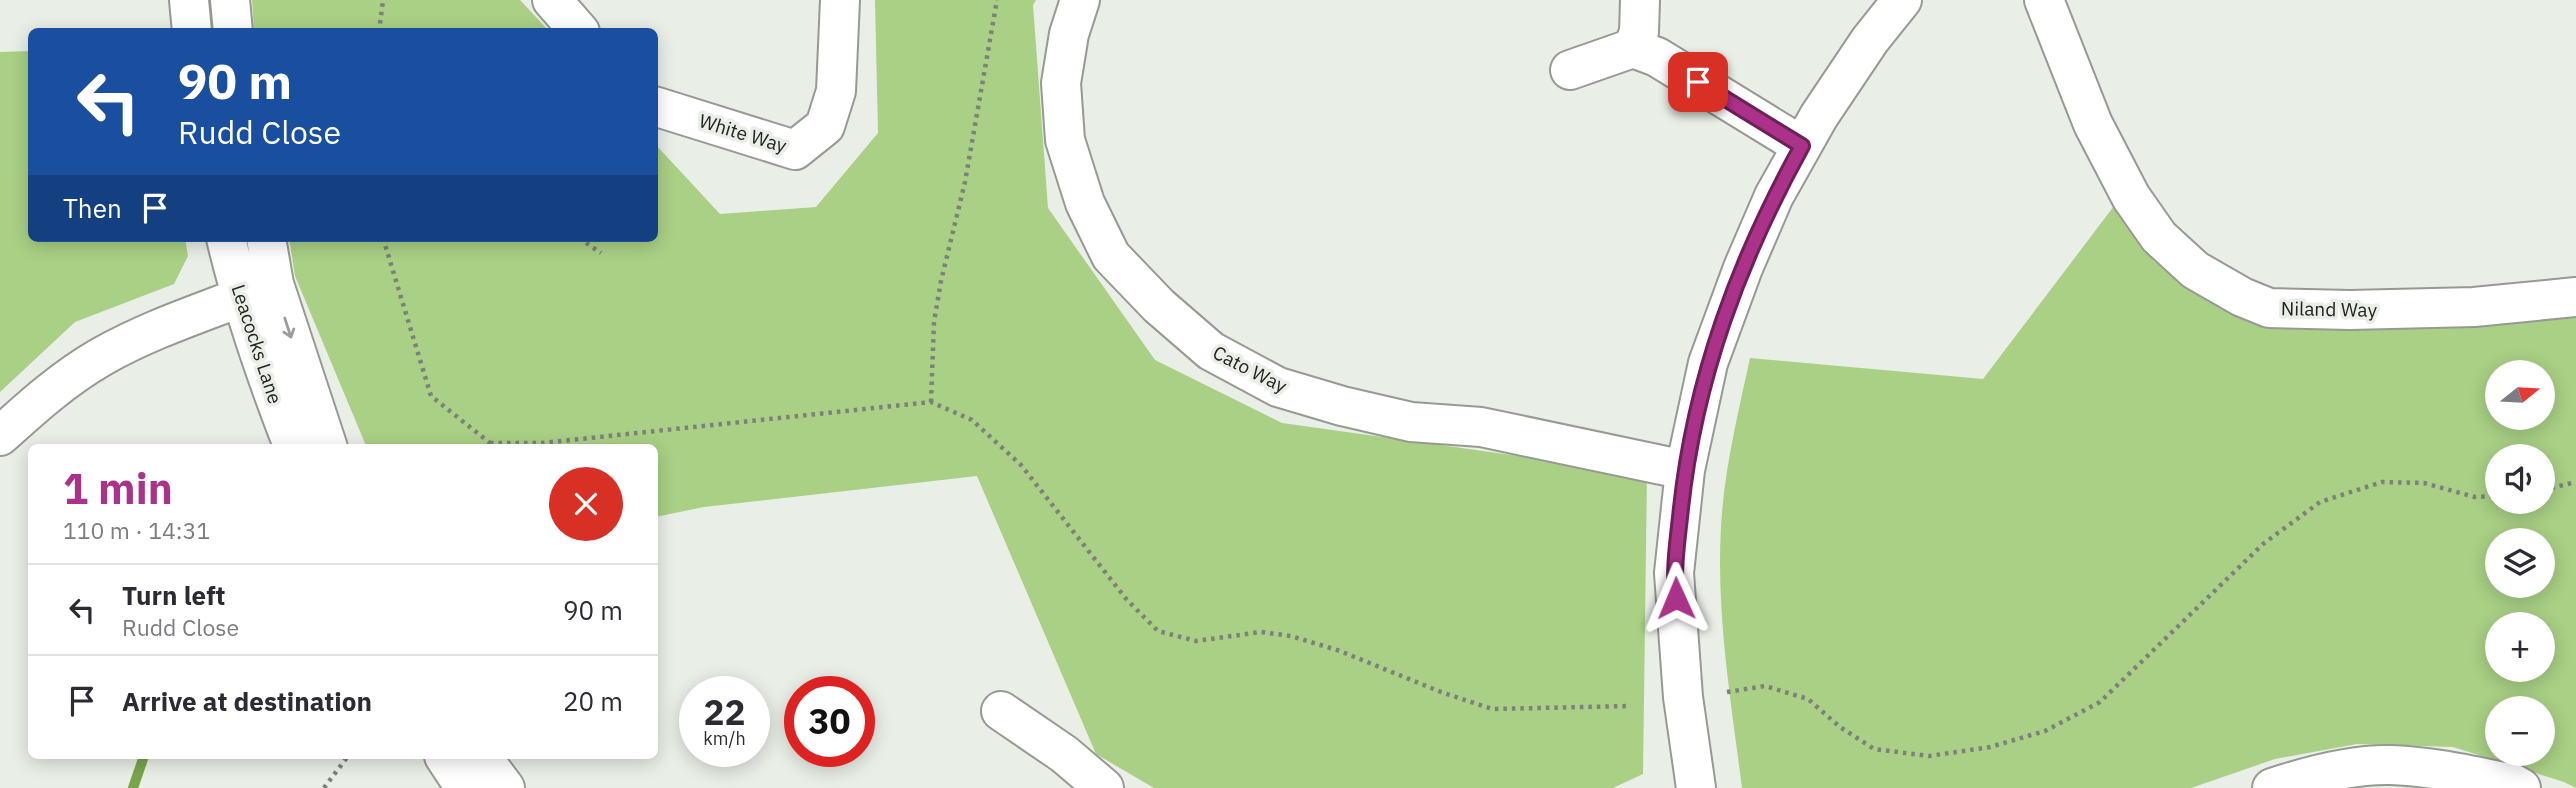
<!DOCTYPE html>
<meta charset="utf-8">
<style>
:root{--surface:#fff;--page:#f7f7f7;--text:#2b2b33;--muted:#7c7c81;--line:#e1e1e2;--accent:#aa3289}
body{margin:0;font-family:"IBM Plex Sans",sans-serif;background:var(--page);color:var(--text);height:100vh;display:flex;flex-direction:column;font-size:26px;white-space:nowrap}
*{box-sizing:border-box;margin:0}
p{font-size:23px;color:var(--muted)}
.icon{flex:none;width:38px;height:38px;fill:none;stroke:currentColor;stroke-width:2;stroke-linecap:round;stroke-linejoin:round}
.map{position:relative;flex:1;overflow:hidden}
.drawer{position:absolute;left:28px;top:444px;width:630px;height:315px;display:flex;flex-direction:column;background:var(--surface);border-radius:10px;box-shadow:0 4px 18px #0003}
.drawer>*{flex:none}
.banner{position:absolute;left:28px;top:28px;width:630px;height:214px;border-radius:10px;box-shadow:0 4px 18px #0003;background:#1a4fa0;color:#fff;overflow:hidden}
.needle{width:46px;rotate:72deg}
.fabs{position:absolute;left:2485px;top:360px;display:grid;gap:14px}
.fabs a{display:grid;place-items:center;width:70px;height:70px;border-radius:50%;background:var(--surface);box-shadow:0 4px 18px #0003;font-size:35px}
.speed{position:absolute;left:679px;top:676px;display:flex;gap:14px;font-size:35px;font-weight:700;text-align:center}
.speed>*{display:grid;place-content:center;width:91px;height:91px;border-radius:50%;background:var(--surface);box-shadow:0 4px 18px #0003;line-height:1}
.speed small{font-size:18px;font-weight:400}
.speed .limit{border:10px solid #d22;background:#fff;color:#111}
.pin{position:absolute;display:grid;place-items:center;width:60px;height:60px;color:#fff;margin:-30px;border-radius:14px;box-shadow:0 4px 10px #0006}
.me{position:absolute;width:77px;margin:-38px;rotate:359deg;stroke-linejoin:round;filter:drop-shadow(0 0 5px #0008)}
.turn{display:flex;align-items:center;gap:24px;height:147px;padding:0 35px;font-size:32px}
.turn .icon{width:91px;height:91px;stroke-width:2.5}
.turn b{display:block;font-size:49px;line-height:60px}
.then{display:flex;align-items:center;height:66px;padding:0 35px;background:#0003;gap:14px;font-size:26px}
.round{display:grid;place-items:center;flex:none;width:74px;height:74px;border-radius:37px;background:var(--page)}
.headline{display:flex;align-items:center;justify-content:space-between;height:119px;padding:0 35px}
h1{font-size:42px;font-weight:800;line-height:52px;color:var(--accent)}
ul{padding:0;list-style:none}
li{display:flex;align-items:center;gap:21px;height:91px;padding:0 35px;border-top:2px solid var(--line)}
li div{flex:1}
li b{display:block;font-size:26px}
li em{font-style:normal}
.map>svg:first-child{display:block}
.green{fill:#a9d085;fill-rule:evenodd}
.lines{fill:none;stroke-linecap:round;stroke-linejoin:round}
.stream{stroke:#79a44c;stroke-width:10}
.minor-casing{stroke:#969a93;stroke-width:42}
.path{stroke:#7d807b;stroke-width:4.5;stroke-dasharray:3.5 5;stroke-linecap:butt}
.minor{stroke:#fff;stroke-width:38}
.oneway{stroke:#9b9c9b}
.route-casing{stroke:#6e2059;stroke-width:18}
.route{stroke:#aa3289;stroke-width:12}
.labels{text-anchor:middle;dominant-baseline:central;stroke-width:7;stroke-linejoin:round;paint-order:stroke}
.street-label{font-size:19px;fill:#212320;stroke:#e9eee6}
</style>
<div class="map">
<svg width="2576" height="788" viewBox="0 0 2576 788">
<rect width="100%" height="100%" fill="#e9eee6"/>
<path class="green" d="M252,0H520L549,31H254Z
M875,0H1036L1033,5L1048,208L1155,360L1282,423L1647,474L1643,774L1613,788H1154L1096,754L977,476L704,507L655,517L654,448H367L295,276L289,238H654L655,144L720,214L816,207L878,133Z
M31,51L32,238H185L188,256L174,284L75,322L0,392V52Z
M2114,206L2155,262L2191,287L2576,305V788L2564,782L2453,747L2357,744L2275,759L2191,788H1742C1731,701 1716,615 1721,527C1724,470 1738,414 1750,358L1983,379ZM2497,373H2543V418H2497ZM2497,457H2543V502H2497ZM2497,541H2543V586H2497ZM2497,625H2543V670H2497ZM2497,709H2543V754H2497Z"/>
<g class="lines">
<path class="stream" d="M133,788L144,756"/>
<g class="minor-casing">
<path id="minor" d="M189,0L192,32
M230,0L233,32
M552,0L580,32
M1080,0L1069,34L1061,83L1065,140L1085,203L1111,256L1159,306L1211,351L1278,387L1342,406L1411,422L1481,427L1685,470
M2044,0L2093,124L2131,197L2159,237L2195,270L2242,297L2269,308L2350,310L2474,307L2576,297
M1633,48L1639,32L1640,0
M1570,70L1633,48L1657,57L1802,146
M654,106L795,150L825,126L836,91L840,0
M226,238C243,310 267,379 294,448
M266,238L274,284L328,448
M0,436C32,407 63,379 101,357C155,326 217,308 274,284
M1001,711L1064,754L1104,788
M444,756L465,788
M481,756L505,788
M1696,788L1683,697L1674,573L1685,470L1708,363L1743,268L1774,196L1819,116L1870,40L1902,0
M2272,788C2308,776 2352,764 2390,765C2431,766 2473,776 2514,784L2521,788"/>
</g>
<path class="path" d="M379,32L383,0
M383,238L431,396L490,443L486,448
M579,238L601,253
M931,402L934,322L941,281L965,182L997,0
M490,443H542L931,402L972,420L1021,465L1127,600L1158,631L1196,641L1261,632L1291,636L1340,651L1441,692L1492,709L1631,706
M2543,490L2576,482
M1727,692L1765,686L1808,699L1840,727L1874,749L1929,756L1990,747L2045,731L2100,702L2263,544L2320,502L2382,482L2424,483L2475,497L2497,496
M324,788L348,756"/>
<use href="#minor" class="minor"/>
</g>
<defs><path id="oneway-shaft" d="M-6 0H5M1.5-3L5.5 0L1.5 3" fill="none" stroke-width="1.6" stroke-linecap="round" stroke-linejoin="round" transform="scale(1.75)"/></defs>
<use class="oneway" href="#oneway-shaft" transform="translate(288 328) rotate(72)"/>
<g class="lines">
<g class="route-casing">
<path id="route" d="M1676,598C1673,567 1678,538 1681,508C1695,378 1739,260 1802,146L1698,82"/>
</g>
<use href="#route" class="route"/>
</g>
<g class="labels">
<g class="street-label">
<text transform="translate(743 133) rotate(17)">White Way</text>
<text transform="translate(2329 309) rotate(1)">Niland Way</text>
<text transform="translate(257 344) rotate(72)">Leacocks Lane</text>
<text transform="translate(1250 369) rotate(27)">Cato Way</text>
</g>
</g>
</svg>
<div class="fabs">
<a><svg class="needle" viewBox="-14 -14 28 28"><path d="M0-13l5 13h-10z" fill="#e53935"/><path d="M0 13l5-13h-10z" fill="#7c7c81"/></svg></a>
<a><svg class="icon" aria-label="sound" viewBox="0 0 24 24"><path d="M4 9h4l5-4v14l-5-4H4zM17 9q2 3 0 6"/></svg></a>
<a><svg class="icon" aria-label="layers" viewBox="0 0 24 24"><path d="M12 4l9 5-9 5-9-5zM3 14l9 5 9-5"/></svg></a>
<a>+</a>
<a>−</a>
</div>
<div class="speed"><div>22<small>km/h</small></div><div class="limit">30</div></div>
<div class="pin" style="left:1698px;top:82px;background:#d93025"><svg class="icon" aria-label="arrive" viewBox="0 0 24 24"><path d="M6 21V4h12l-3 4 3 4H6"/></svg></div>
<svg class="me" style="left:1676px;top:598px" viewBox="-20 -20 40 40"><path d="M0-17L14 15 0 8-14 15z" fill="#aa3289" stroke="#fff" stroke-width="4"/></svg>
<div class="banner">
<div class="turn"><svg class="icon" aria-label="left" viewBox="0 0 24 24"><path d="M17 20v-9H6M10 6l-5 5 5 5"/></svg><div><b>90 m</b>Rudd Close</div></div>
<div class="then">Then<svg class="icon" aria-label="arrive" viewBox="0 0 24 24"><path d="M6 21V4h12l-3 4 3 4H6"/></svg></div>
</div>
<section class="drawer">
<div class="headline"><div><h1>1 min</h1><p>110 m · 14:31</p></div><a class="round" style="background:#d93025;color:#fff"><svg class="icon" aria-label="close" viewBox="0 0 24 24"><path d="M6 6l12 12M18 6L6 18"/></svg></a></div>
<ul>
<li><svg class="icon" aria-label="left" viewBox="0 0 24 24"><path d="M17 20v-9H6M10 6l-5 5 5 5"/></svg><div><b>Turn left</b><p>Rudd Close</p></div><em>90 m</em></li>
<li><svg class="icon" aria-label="arrive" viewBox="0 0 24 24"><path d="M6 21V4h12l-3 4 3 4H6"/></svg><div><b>Arrive at destination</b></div><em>20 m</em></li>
</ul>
</section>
</div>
